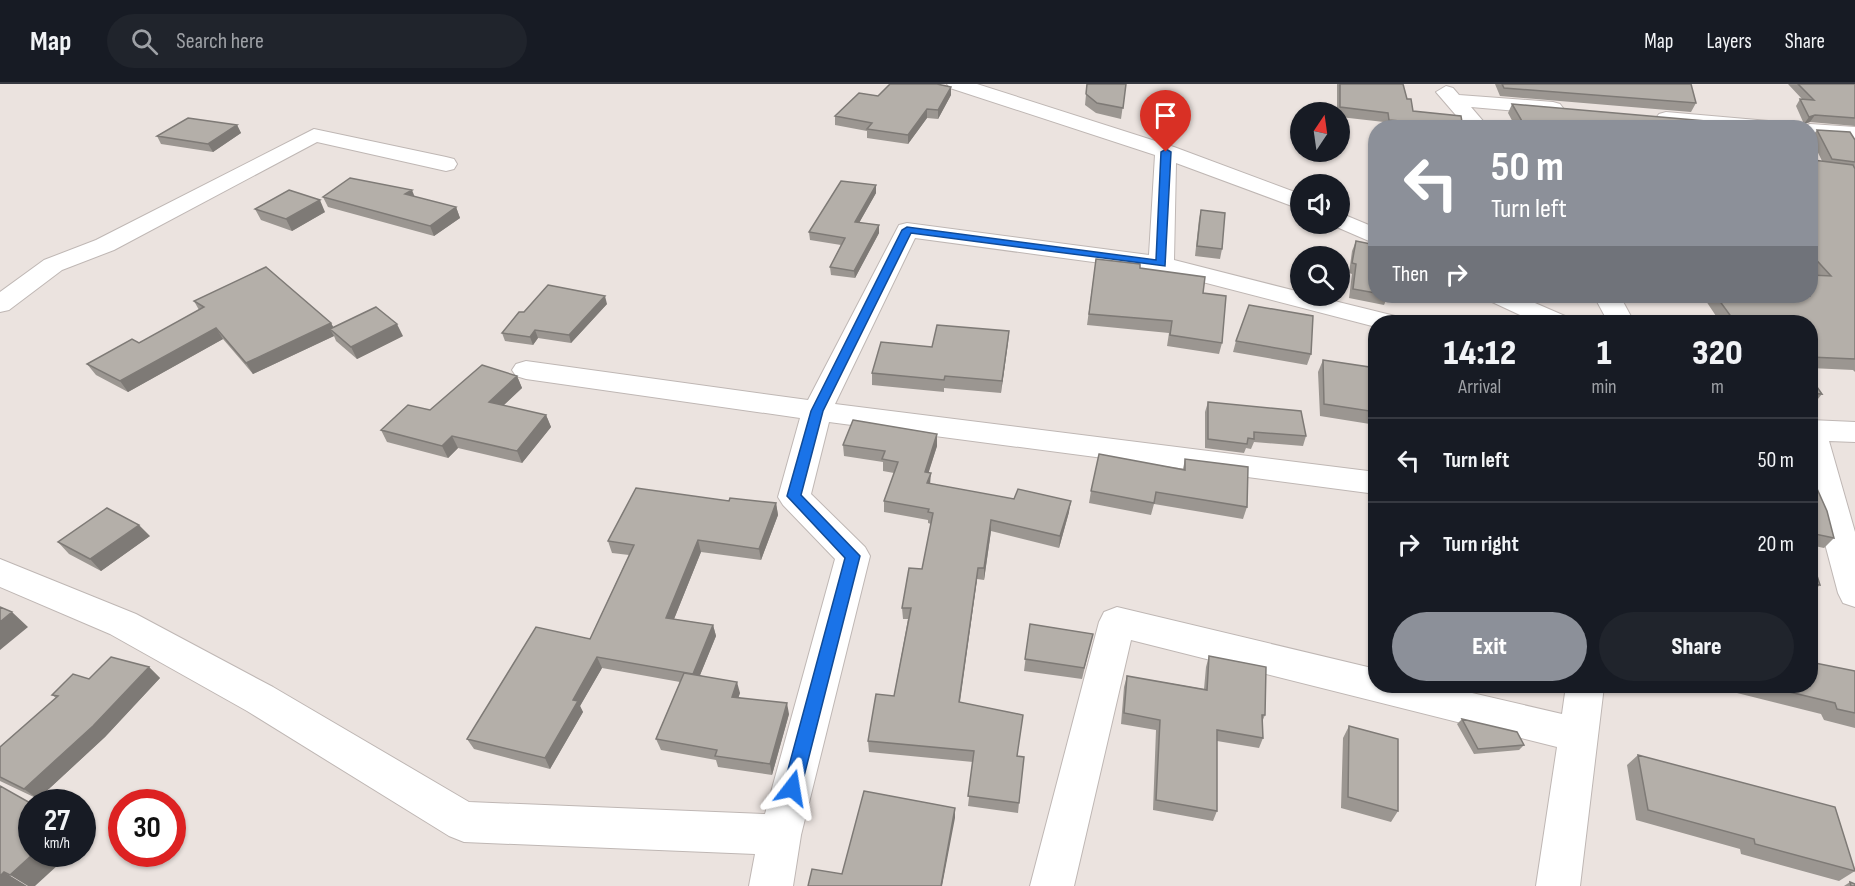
<!DOCTYPE html>
<style>
:root{--surface:#171b24;--page:#20242c;--text:#f1f3f6;--muted:#9ea1a6;--line:#363941;--accent:#8c9099}
body{margin:0;font-family:"Sofia Sans Condensed",sans-serif;background:var(--page);color:var(--text);height:100vh;display:flex;flex-direction:column;font-size:22px;white-space:nowrap}
*{box-sizing:border-box;margin:0}
p{font-size:20px;color:var(--muted)}
.icon{flex:none;width:33px;height:33px;fill:none;stroke:currentColor;stroke-width:2;stroke-linecap:round;stroke-linejoin:round}
.map{position:relative;flex:1;overflow:hidden}
.side{position:absolute;left:1368px;top:231px;width:450px;height:378px;display:flex;flex-direction:column;background:var(--surface);border-radius:24px;box-shadow:0 2px 4px #0004}
.side>*{flex:none}
.guide{position:absolute;left:1368px;top:36px;width:450px;height:183px;border-radius:24px;box-shadow:0 2px 4px #0004;background:#8c9099;color:#fff;overflow:hidden}
.needle{width:39px;rotate:13deg}
.buttons{position:absolute;left:1290px;top:18px;display:grid;gap:12px}
.buttons a{display:grid;place-items:center;width:60px;height:60px;border-radius:50%;background:var(--surface);box-shadow:0 2px 4px #0004;font-size:30px}
.speed{position:absolute;left:18px;top:705px;display:flex;gap:12px;font-size:30px;font-weight:700;text-align:center}
.speed>*{display:grid;place-content:center;width:78px;height:78px;border-radius:50%;background:var(--surface);box-shadow:0 2px 4px #0004;line-height:1}
.speed small{font-size:15px;font-weight:400}
.speed .limit{border:9px solid #d22;background:#fff;color:#111}
.pin{position:absolute;display:grid;place-items:center;width:51px;height:51px;color:#fff;margin:-62px -26px;border-radius:50% 50% 50% 0;rotate:-45deg;box-shadow:0 0 6px #0007}
.pin .icon{rotate:45deg}
.me{position:absolute;width:66px;margin:-33px;rotate:14deg;stroke-linejoin:round;filter:drop-shadow(0 0 4px #0008)}
.turn{display:flex;align-items:center;gap:21px;height:126px;padding:0 24px;font-size:27px}
.turn .icon{width:78px;height:78px;stroke-width:2.5}
.turn b{display:block;font-size:42px;line-height:51px}
.then{display:flex;align-items:center;height:57px;padding:0 24px;background:#0003;gap:12px;font-size:22px}
.eta{display:flex;justify-content:space-evenly;align-items:center;height:102px;text-align:center}
.eta b{font-size:36px;font-weight:800;line-height:42px}
.primary-button{display:flex;gap:12px;margin-top:auto;padding:12px 24px}
.primary-button a{flex:1;height:69px;border-radius:36px;background:var(--accent);color:#fff;font-size:24px;font-weight:800;line-height:69px;text-align:center}
.primary-button a+a{background:var(--page);color:var(--text)}
ul{padding:0;list-style:none}
li{display:flex;align-items:center;gap:18px;height:84px;padding:0 24px;border-top:2px solid var(--line)}
li div{flex:1}
li b{display:block;font-size:22px}
li em{font-style:normal}
header{display:flex;align-items:center;gap:36px;box-sizing:border-box;height:84px;padding:0 30px;background:var(--surface);border-bottom:2px solid var(--line)}
header strong{font-size:28px}
nav{display:flex;gap:33px;margin-inline-start:auto;font-size:21px}
.search{width:420px;height:54px;background:var(--page);display:flex;align-items:center;gap:15px;box-sizing:border-box;padding:0 21px;border-radius:33px;color:var(--muted);font-size:22px}
.map>svg:first-child{display:block}
.lines{fill:none;stroke-linecap:round;stroke-linejoin:round}
.minor-casing{stroke:#bfb7b4;stroke-width:2}
.minor{fill:#fff;fill-rule:evenodd}
.wall{fill:#9b9691}
.shaded-wall{fill:#7e7a76}
.building{fill:#b4afa9;stroke:#7e7a76;stroke-width:1.5}
.route{fill:#1a73e8;stroke:#114b97;stroke-width:1.5}
</style>
<header>
<strong>Map</strong>
<div class="search"><svg class="icon" aria-label="search" viewBox="0 0 24 24"><circle cx="10" cy="10" r="6"/><path d="M15 15l6 6"/></svg>Search here</div>
<nav><a>Map</a><a>Layers</a><a>Share</a></nav>
</header>
<div class="map">
<svg width="1855" height="802" viewBox="0 0 1855 802">
<rect width="100%" height="100%" fill="#ebe3df"/>
<g class="lines">
<g class="minor-casing">
<path id="minor" d="M947,0H977L1174,63L1300,110V125L1176,79L1174,176L1300,208V212H1314L1395,232L1399,238H1376V243L1160,187L915,154L835,320L1376,388V410L829,338L811,410L865,463L870,472L801,751L793,802H749L755,770L464,758L449,752L247,627L110,550L0,503V475L136,530L273,603L469,718L765,730L835,475L783,421L778,413L800,334L526,295L516,292L512,286L516,280L526,277L808,316L899,141L907,139L1149,171L1155,71L950,4Z
M1446,2L1453,4L1459,11L1553,18L1560,20L1563,24L1560,28L1553,30L1471,23L1489,44H1467L1436,8Z
M1666,28L1780,38L1790,44H1704L1659,38L1656,34L1659,30Z
M1810,40L1855,43V55L1810,52V44H1801Z
M314,45L446,73L454,75L457,80L454,85L446,87L317,58L114,166L62,186L9,226L0,228V208L44,176L96,156Z
M1340,129L1376,144V160L1332,141L1340,140Z
M1486,212H1519L1565,232L1569,238H1535L1490,217Z
M1594,212H1620L1634,238H1608Z
M1810,336L1855,338V358L1829,357L1855,448V523L1843,519L1838,509L1810,403Z
M1117,523L1376,585V602H1442L1562,630L1566,602H1604L1580,802H1536L1557,663L1131,556L1074,802H1030L1099,538L1104,528Z"/>
</g>
<use href="#minor" class="minor"/>
</g>
<path class="wall" d="M1087,0H1126L1121,35L1096,29L1085,21Z
M1337,0H1403L1407,15L1413,27L1463,44H1385L1384,38L1340,33V28H1337Z
M1495,0H1691L1696,19L1691,28L1500,12Z
M1788,0H1855V42L1810,38L1804,40L1796,22L1800,15H1802Z
M951,11L938,35L927,34L908,60L867,54V47L835,41V32L878,12Z
M1512,20L1712,42L1719,44H1516L1508,29Z
M237,41L241,49L213,68L161,60L157,52Z
M1817,46L1855,56V288L1853,286L1810,284V238H1720L1704,214L1705,212H1810L1813,191L1810,188V79L1813,76L1822,77L1811,54Z
M876,101V109L859,139L879,141V149L855,194L831,191L830,183L841,161L810,156L809,148Z
M323,113H414L456,123L460,134L434,152L328,123Z
M255,125L325,128L292,147L261,136Z
M1201,126L1222,165L1220,175L1195,172L1199,135Z
M1356,157L1376,161V212H1388L1384,221L1349,214L1352,190L1349,189L1352,167Z
M1096,175L1140,184L1203,209L1222,259L1219,270L1167,262L1169,249L1087,241Z
M194,217L331,239L333,243L403,252L357,275L336,257L334,252L253,290L223,255L128,308L96,291L87,280L139,259L199,226Z
M607,220L571,259L538,254L533,261L505,257L502,249L524,228Z
M1009,247L1001,309L944,304V308L872,301V289L932,263Z
M1236,257L1311,270L1307,281L1233,268Z
M1323,276L1376,284V341L1320,332L1318,288Z
M517,292L522,304L503,322L546,331L551,343L522,379L458,364L448,374L387,358L381,346Z
M1810,293L1822,310L1813,321L1810,320Z
M1208,318L1306,352L1303,362L1254,358L1251,365L1246,364L1244,369L1205,364V328Z
M843,361L937,362L928,389L930,400L1069,428L1059,464L991,447L984,496L977,495L960,618L1017,672L1019,719L1018,729L968,722L973,678L869,668L868,657L894,612L908,535H903L902,524L922,485L931,440L928,439V436L884,428V417L894,389L883,387V378L844,372Z
M1185,375L1247,423L1243,435L1154,420L1151,431L1089,419L1091,407L1183,385Z
M1810,389L1834,454L1824,464L1810,461Z
M729,417L776,419L778,431L761,476L701,468L674,535L713,541L716,552L700,591L740,609L738,613L789,630L772,691L718,683L716,676L661,666L656,655L680,598L602,584L580,622L583,628L550,685L474,665L467,655L590,555L629,471L612,469L608,457Z
M150,452L101,487L69,470L58,458Z
M1810,499L1820,501L1810,510Z
M1030,540L1093,550L1082,595L1024,587Z
M1209,572L1265,631L1262,638L1263,654L1259,664L1217,657V727L1213,737L1153,726L1156,646L1121,640L1124,603L1127,592L1204,605L1206,583Z
M149,583L160,594L105,653L38,715L0,697V663L56,614L52,611L89,595Z
M1855,587V644L1824,636L1821,630L1729,607L1727,602H1810Z
M1519,602H1534L1532,605Z
M1462,635L1524,661L1519,666L1474,670L1457,640Z
M1349,642L1398,727L1391,738L1341,724L1343,654Z
M1638,671L1855,787L1839,797L1741,770L1740,765L1636,736L1627,681Z
M1850,798L1855,802H1844Z"/>
<path class="shaded-wall" d="M951,3V11L938,35V26Z
M927,25V34L908,60V51Z
M1815,31L1810,38L1804,40L1809,33Z
M237,41L241,49L213,68L208,60Z
M876,101V109L855,146V138Z
M412,106L416,116L405,110Z
M320,116L325,128L292,147L286,135Z
M456,123L460,134L434,152L430,142Z
M879,141V149L855,194L854,187Z
M605,212L607,220L571,259L569,251Z
M331,239L337,250L330,245L334,252L253,290L246,279Z
M397,240L403,252L357,275L351,263Z
M216,244L223,255L128,308L120,297Z
M535,246L538,254L533,261L530,253Z
M1009,247L1008,259L1001,309L1002,297Z
M517,292L522,304L494,330L489,318Z
M546,331L551,343L522,379L517,367Z
M937,350V362L925,400V388Z
M452,352L458,364L448,374L442,362Z
M931,389L930,401L927,399Z
M1071,417L1069,428L1059,464L1060,452Z
M776,419L778,431L761,476L759,465Z
M991,436V447L984,496V484Z
M139,441L150,452L101,487L90,475Z
M698,456L701,468L670,545L666,534Z
M978,484L977,495L958,628L959,618Z
M12,528L28,543L0,566V538Z
M713,541L716,552L696,601L693,590Z
M597,573L602,584L580,622L583,628L550,685L545,674L573,616Z
M149,583L160,594L105,653L38,715L24,705Z
M737,598L740,609L735,624L732,613Z
M787,619L789,630L772,691L770,680Z
M955,724V734L942,802H941Z
M82,752L86,754L82,758Z
M33,770H70L35,802H28L10,791Z
M4,788L27,802H0V792Z"/>
<path class="building" d="M890,0H937L951,3L938,26L927,25L908,51L867,45L872,39L835,32L859,9L878,12Z
M1087,0H1126L1123,24L1097,19L1086,10Z
M1340,0H1403L1407,15H1411L1413,27L1461,32L1463,44H1412L1411,38L1389,36L1388,29L1340,23Z
M1502,0H1691L1696,19L1504,4Z
M1798,0H1855V34L1815,31L1809,33L1800,15L1814,16Z
M1512,20L1706,37L1712,42L1719,44H1526Z
M188,34L237,41L208,60L157,52Z
M1817,46L1850,48L1855,56V78L1832,75Z
M1813,76L1853,81L1855,85V275L1810,273V238H1735L1716,212H1810V191L1831,192L1810,169V79L1816,80Z
M350,94L412,106L405,110L456,123L430,142L323,113Z
M841,97L876,101L855,138L879,141L854,187L830,183L845,154L809,148Z
M289,106L320,116L286,135L255,125Z
M1201,126L1225,129L1222,165L1197,162Z
M1356,157L1376,161V209L1353,205L1356,180L1352,179Z
M1096,175L1140,180V184L1205,193L1203,209L1226,212L1222,259L1170,251L1172,237L1089,230Z
M266,183L331,239L246,279L216,244L120,297L87,280L132,255L139,259L204,223L194,217Z
M548,201L605,212L569,251L535,246L530,253L502,249L519,228H524Z
M1249,221L1313,232L1311,270L1236,257Z
M376,223L397,240L351,263L330,245Z
M937,241L1009,247L1002,297L945,292L944,296L872,289L881,258L932,263Z
M1323,276L1376,284V328L1324,320Z
M482,281L517,292L489,318L546,331L517,367L452,352L442,362L381,346L408,321L430,326Z
M1810,293L1822,310L1810,309Z
M1208,318L1301,327L1306,352L1254,348V355L1248,354L1247,360L1208,355Z
M853,336L937,350L925,388L931,389L927,399L1014,415L1018,405L1071,417L1060,452L991,436L984,484H978L959,618L1023,631L1017,672L1024,673L1019,719L968,712L974,667L868,657L876,610L894,612L911,524H902L909,484L922,485L933,429L928,428L929,425L884,417L898,378L882,375L885,367L843,361Z
M1810,352L1815,361L1810,360Z
M1099,370L1185,386V375L1248,383L1247,423L1156,408L1154,419L1091,407Z
M1810,389L1827,427L1834,454L1810,449Z
M636,404L729,417L730,414L776,419L759,465L698,456L666,534L713,541L693,590L597,573L573,616L578,617L545,674L467,655L536,543L590,555L634,461L608,457Z
M107,424L139,441L90,475L58,458Z
M1810,470L1820,501L1810,499Z
M0,523L12,528L0,538Z
M1030,540L1093,550L1084,584L1025,575Z
M1209,572L1266,583L1265,631H1262L1263,654L1217,646V727L1156,716L1160,636L1124,629L1127,592L1207,606Z
M111,573L149,583L93,642L24,705L0,693V663L58,612L52,611L73,590L89,595Z
M1810,578L1855,587V629L1837,625L1835,619L1765,602H1810Z
M684,589L737,598L732,613L787,619L770,680L715,672L717,666L656,655Z
M1462,635L1517,648L1524,661L1478,665Z
M1349,642L1398,655V727L1348,713Z
M1638,671L1835,723L1855,787L1755,760L1754,755L1648,726Z
M0,702L32,720V770H33L10,791L4,788L0,792Z
M864,707L955,724L941,802H808L812,785L842,790Z
M1850,798L1855,800V802H1851Z"/>
<path class="route" d="M1166,65L1171,68L1165,182L911,149L823,327L801,411L860,472L801,704L799,710L792,712L786,710L783,704L845,474L787,412L811,327L902,146L907,143L1156,176L1161,68Z"/>
</svg>
<div class="buttons">
<a><svg class="needle" viewBox="-14 -14 28 28"><path d="M0-13l5 13h-10z" fill="#e53935"/><path d="M0 13l5-13h-10z" fill="#9ea1a6"/></svg></a>
<a><svg class="icon" aria-label="sound" viewBox="0 0 24 24"><path d="M4 9h4l5-4v14l-5-4H4zM17 9q2 3 0 6"/></svg></a>
<a><svg class="icon" aria-label="search" viewBox="0 0 24 24"><circle cx="10" cy="10" r="6"/><path d="M15 15l6 6"/></svg></a>
</div>
<div class="speed"><div>27<small>km/h</small></div><div class="limit">30</div></div>
<div class="pin" style="left:1166px;top:68px;background:#d93025"><svg class="icon" aria-label="arrive" viewBox="0 0 24 24"><path d="M6 21V4h12l-3 4 3 4H6"/></svg></div>
<svg class="me" style="left:792px;top:704px" viewBox="-20 -20 40 40"><path d="M0-17L14 15 0 8-14 15z" fill="#1a73e8" stroke="#fff" stroke-width="4"/></svg>
<div class="guide">
<div class="turn"><svg class="icon" aria-label="left" viewBox="0 0 24 24"><path d="M17 20v-9H6M10 6l-5 5 5 5"/></svg><div><b>50 m</b>Turn left</div></div>
<div class="then">Then<svg class="icon" aria-label="right" viewBox="0 0 24 24"><path d="M7 20v-9h11M14 6l5 5-5 5"/></svg></div>
</div>
<section class="side">
<div class="eta">
<div><b>14:12</b><p>Arrival</p></div>
<div><b>1</b><p>min</p></div>
<div><b>320</b><p>m</p></div>
</div>
<ul>
<li><svg class="icon" aria-label="left" viewBox="0 0 24 24"><path d="M17 20v-9H6M10 6l-5 5 5 5"/></svg><div><b>Turn left</b></div><em>50 m</em></li>
<li><svg class="icon" aria-label="right" viewBox="0 0 24 24"><path d="M7 20v-9h11M14 6l5 5-5 5"/></svg><div><b>Turn right</b></div><em>20 m</em></li>
</ul>
<div class="primary-button"><a>Exit</a><a>Share</a></div>
</section>
</div>
